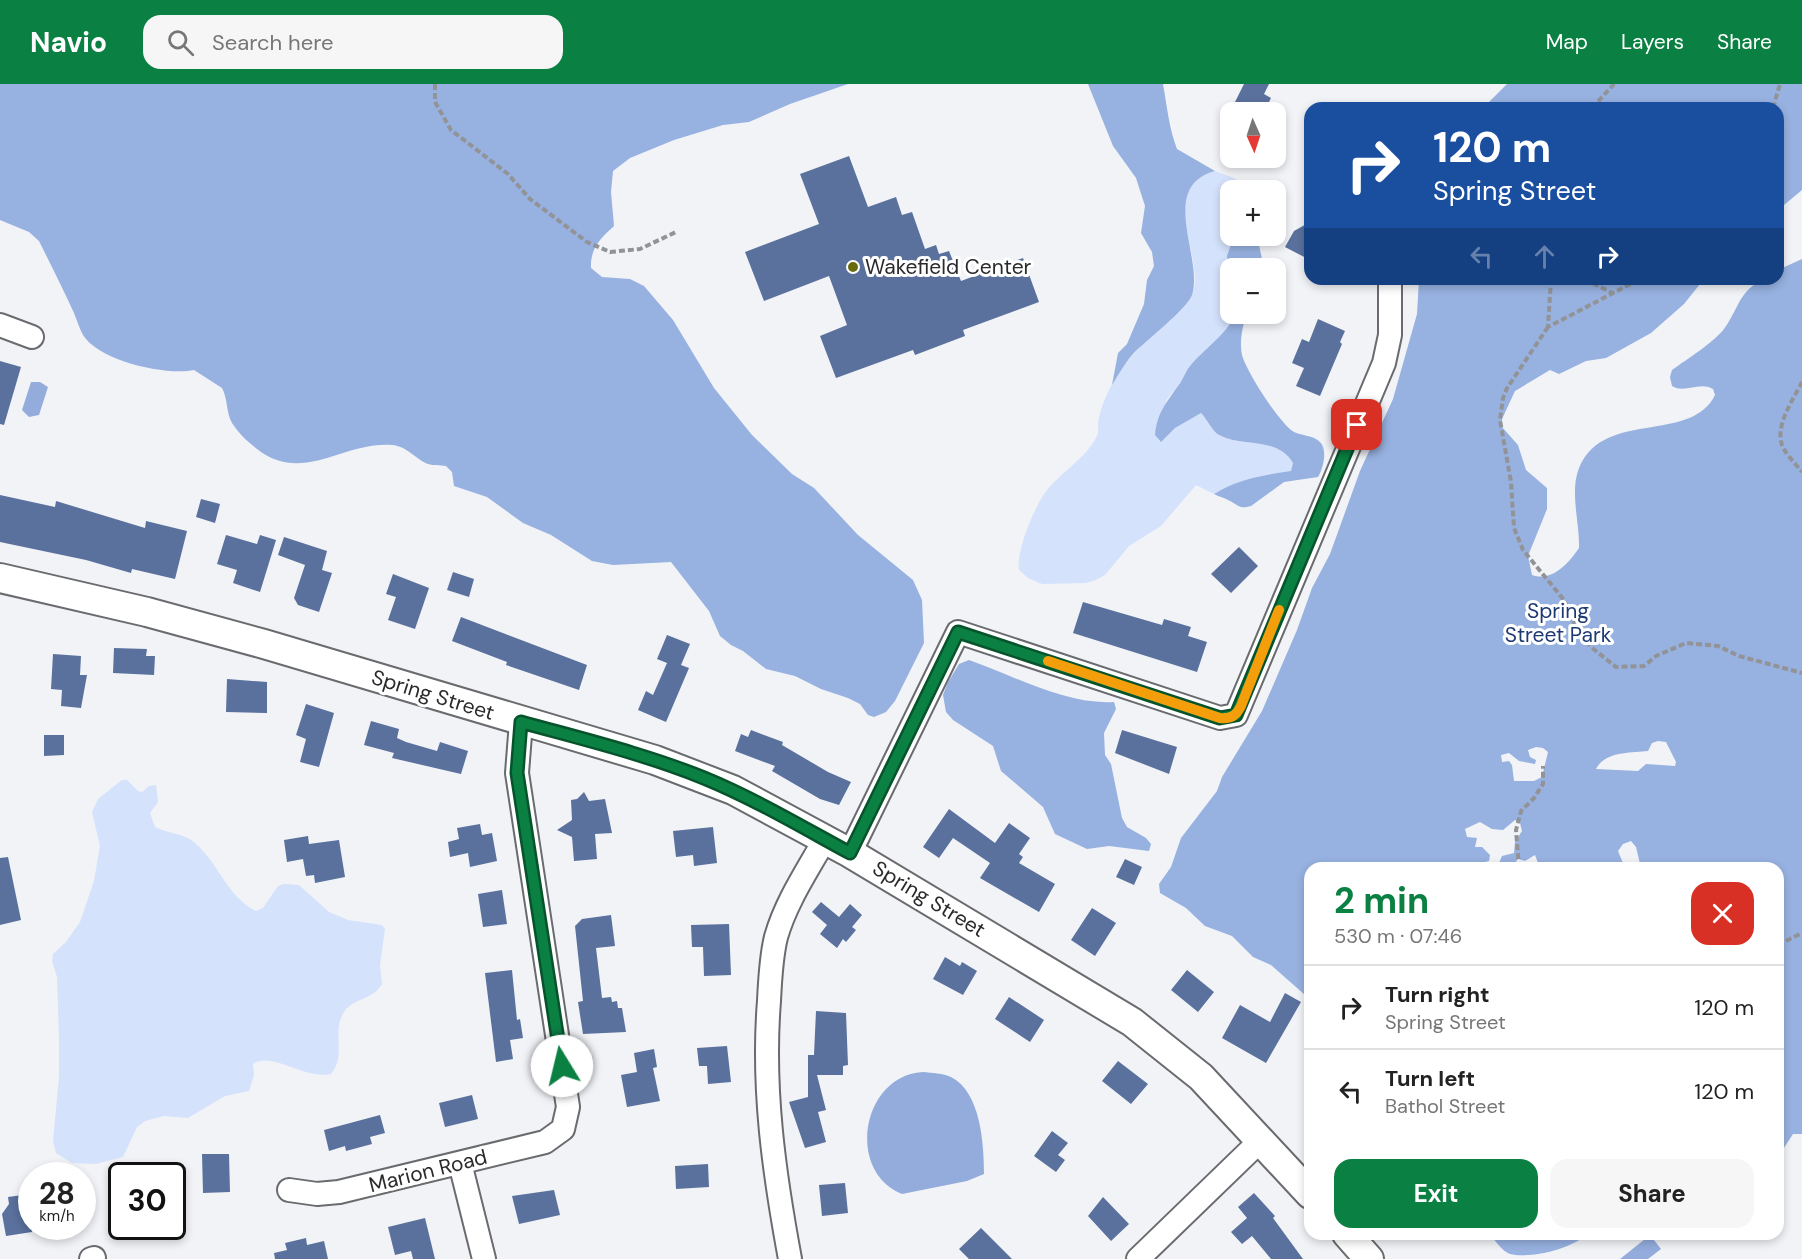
<!DOCTYPE html>
<meta charset="utf-8">
<style>
:root{--surface:#fff;--page:#f6f6f6;--text:#222;--muted:#767676;--line:#e0e0e0;--accent:#0b8043}
body{margin:0;font-family:"DM Sans",sans-serif;background:var(--page);color:var(--text);height:100vh;display:flex;flex-direction:column;font-size:22px;white-space:nowrap}
*{box-sizing:border-box;margin:0}
p{font-size:20px;color:var(--muted)}
.icon{flex:none;width:33px;height:33px;fill:none;stroke:currentColor;stroke-width:2;stroke-linecap:round;stroke-linejoin:round}
.map{position:relative;flex:1;overflow:hidden}
.sheet{position:absolute;left:1304px;top:778px;width:480px;height:378px;display:flex;flex-direction:column;background:var(--surface);border-radius:18px;box-shadow:0 3px 9px #0003}
.sheet>*{flex:none}
.top-card{position:absolute;left:1304px;top:18px;width:480px;height:183px;border-radius:18px;box-shadow:0 3px 9px #0003;background:#1a4fa0;color:#fff;overflow:hidden}
.needle{width:39px;rotate:177deg}
.tools{position:absolute;left:1220px;top:18px;display:grid;gap:12px}
.tools a{display:grid;place-items:center;width:66px;height:66px;border-radius:12px;background:var(--surface);box-shadow:0 3px 9px #0003;font-size:30px}
.speed{position:absolute;left:18px;top:1078px;display:flex;gap:12px;font-size:30px;font-weight:700;text-align:center}
.speed>*{display:grid;place-content:center;width:78px;height:78px;border-radius:50%;background:var(--surface);box-shadow:0 3px 9px #0003;line-height:1}
.speed small{font-size:15px;font-weight:400}
.speed .limit{border:3px solid #111;border-radius:9px;background:#fff;color:#111}
.pin{position:absolute;display:grid;place-items:center;width:51px;height:51px;color:#fff;margin:-26px;border-radius:12px;box-shadow:0 3px 9px #0006}
.me{position:absolute;width:66px;margin:-33px;rotate:351deg;stroke-linejoin:round;filter:drop-shadow(0 0 4px #0008)}
.turn{display:flex;align-items:center;gap:21px;height:126px;padding:0 30px;font-size:27px}
.turn .icon{width:78px;height:78px;stroke-width:2.5}
.turn b{display:block;font-size:42px;line-height:51px}
.lanes{display:flex;align-items:center;height:57px;padding:0 30px;background:#0003;justify-content:center;gap:30px;direction:ltr}
.lanes .off{opacity:.35}
.round{display:grid;place-items:center;flex:none;width:63px;height:63px;border-radius:18px;background:var(--page)}
.headline{display:flex;align-items:center;justify-content:space-between;height:102px;padding:0 30px}
h1{font-size:36px;font-weight:700;line-height:45px;color:var(--accent)}
.primary-button{display:flex;gap:12px;margin-top:auto;padding:12px 30px}
.primary-button a{flex:1;height:69px;border-radius:18px;background:var(--accent);color:#fff;font-size:24px;font-weight:700;line-height:69px;text-align:center}
.primary-button a+a{background:var(--page);color:var(--text)}
ul{padding:0;list-style:none}
li{display:flex;align-items:center;gap:18px;height:84px;padding:0 30px;border-top:2px solid var(--line)}
li div{flex:1}
li b{display:block;font-size:22px}
li em{font-style:normal}
header{display:flex;align-items:center;gap:36px;box-sizing:border-box;height:84px;padding:0 30px;background:var(--accent);color:#fff}
header strong{font-size:28px}
nav{display:flex;gap:33px;margin-inline-start:auto;font-size:21px}
.search{width:420px;height:54px;background:var(--page);display:flex;align-items:center;gap:15px;box-sizing:border-box;padding:0 21px;border-radius:18px;color:var(--muted);font-size:22px}
.map>svg:first-child{display:block}
.green{fill:#d4e2fc}
.forest{fill:#97b1e0;fill-rule:evenodd}
.water{fill:#93acdc}
.building{fill:#5a719d}
.lines{fill:none;stroke-linecap:round;stroke-linejoin:round}
.minor-casing{stroke:#6a6b6e;stroke-width:26}
.tertiary-casing{stroke:#6a6b6e;stroke-width:32}
.path{stroke:#929396;stroke-width:4;stroke-dasharray:6 3;stroke-linecap:butt}
.minor{stroke:#fff;stroke-width:22}
.tertiary{stroke:#fff;stroke-width:28}
.route-casing{stroke:#07532c;stroke-width:15}
.route{stroke:#0b8043;stroke-width:10}
.slow{stroke:#f59e0b;stroke-width:10}
.poi-dot{fill:#676b0e;stroke:#fff;stroke-width:2}
.labels{text-anchor:middle;dominant-baseline:central;stroke-width:6;stroke-linejoin:round;paint-order:stroke}
.poi-label{font-size:21px;fill:#2a2a2c;stroke:#fff;text-anchor:start}
.park-label{font-size:21px;fill:#1e3a74;stroke:#fff}
.street-label{font-size:21px;fill:#2a2a2c;stroke:#fff}
</style>
<header>
<strong>Navio</strong>
<div class="search"><svg class="icon" aria-label="search" viewBox="0 0 24 24"><circle cx="10" cy="10" r="6"/><path d="M15 15l6 6"/></svg>Search here</div>
<nav><a>Map</a><a>Layers</a><a>Share</a></nav>
</header>
<div class="map">
<svg width="1802" height="1175" viewBox="0 0 1802 1175">
<rect width="100%" height="100%" fill="#f1f3f7"/>
<path class="green" d="M1215,87L1234,94L1250,106H1230V152H1234C1223,176 1230,203 1230,230H1236L1229,244L1189,283L1179,301L1167,315L1155,351L1161,358L1175,344L1201,329C1207,335 1212,347 1219,351C1244,364 1277,352 1293,379L1291,387C1264,391 1238,395 1214,410L1196,401L1161,442L1129,462L1105,491L1096,496L1086,499L1042,500L1028,494L1019,486C1016,467 1034,424 1045,409C1059,389 1086,375 1097,352C1099,348 1098,343 1098,339C1100,326 1106,311 1112,300C1131,267 1162,243 1188,216C1215,189 1150,105 1215,87Z
M122,696H127L138,707L142,708L149,702L156,701L158,718L150,729L155,743C166,749 185,750 194,758C219,779 226,812 256,827L263,824L278,802L284,800L299,801L329,828L348,836L382,841L385,845L380,881L382,900C373,916 353,914 344,928C331,948 347,971 331,990C305,996 271,967 253,980L254,991L249,1007L225,1012L188,1034L164,1032L145,1037L137,1043L123,1073L96,1080L72,1079L56,1069L53,1057L59,993V953L57,893L52,877L53,870L66,858L80,838L94,797L100,762L92,728L98,715Z"/>
<path class="forest" d="M0,0H848L790,20L749,38L723,41L674,56L630,74L613,87L611,108L614,142C601,154 590,164 591,184L602,193L630,195L644,202L673,236L714,304L752,351L792,390L814,404L858,451L913,496L922,516L924,559L895,617L886,628L874,633L868,631L860,620L848,614L821,605L795,592L766,585L743,567L731,561L720,552L709,527L671,478L613,481L592,477L551,451L523,439L487,413L454,402L452,388L446,382C440,381 434,382 428,380C415,375 407,362 392,361C343,357 303,401 257,365C247,357 239,350 232,339C226,329 228,315 222,304L194,286C166,292 99,277 83,251C79,244 77,236 74,229C63,205 51,181 39,157L29,148L0,136Z
M1088,0H1163C1167,22 1169,45 1177,65L1215,87C1157,103 1204,174 1192,211C1187,225 1145,257 1133,270C1125,279 1118,291 1112,301L1118,269L1127,260L1144,220L1147,196L1154,182L1152,168L1141,149L1145,122L1136,94L1113,62Z
M1507,0H1802V106L1778,126V24H1483Z
M1234,152H1257L1264,184H1230V191L1227,172Z
M1802,175V1050H1793L1778,1073V784H1641L1636,763L1631,757L1623,760L1618,767L1625,784H1540L1535,771L1525,777L1518,775L1515,779H1499L1502,772L1514,769L1515,758L1522,747L1520,739L1515,736L1503,746L1492,745L1480,738L1465,745L1467,753L1477,754L1475,763H1482L1490,771L1489,777L1481,779L1478,784H1310L1309,924L1305,911L1271,881L1253,873L1232,852L1205,842L1186,824L1160,809L1159,800L1171,783L1181,754L1217,707L1222,693L1262,627L1297,546L1312,504L1330,470L1360,387L1393,315L1417,230L1419,195H1704L1684,220L1651,249L1606,274L1586,277L1559,290L1550,286L1515,307L1502,335V343L1518,361L1526,386L1547,404V425L1528,472L1532,491C1552,498 1568,480 1579,464C1580,436 1567,402 1583,376C1612,328 1692,358 1715,311L1713,305C1699,297 1685,310 1672,302L1670,293L1672,286C1687,275 1713,259 1724,245C1741,222 1741,195 1778,195V186ZM1658,657L1666,658L1676,678L1675,682L1646,680L1638,687L1596,685C1605,667 1631,669 1648,667L1652,659ZM1536,663L1543,664L1548,668L1542,693L1534,697H1514L1512,681L1509,677L1502,678L1501,671L1509,669L1519,677L1535,680L1536,676L1530,673L1528,666Z
M1236,230H1246C1243,242 1239,258 1242,271C1246,287 1280,340 1294,348C1302,352 1313,351 1320,358C1328,366 1323,385 1318,393L1284,398L1251,422C1238,426 1238,420 1228,416C1223,413 1219,413 1214,410C1238,395 1264,391 1291,387L1293,379C1277,352 1244,364 1219,351C1212,347 1207,335 1201,329L1175,344L1161,358L1155,351C1157,329 1166,319 1178,302C1183,296 1185,288 1190,282C1205,264 1225,252 1236,230Z
M969,576C1015,592 1065,621 1114,618L1116,625L1104,649L1105,671L1111,680L1122,734L1127,743L1146,754L1151,760L1149,767L1109,762L1087,765L1055,750L1043,723L1001,687L993,662L953,636L946,628L943,611L948,598L959,580Z
M1490,1151H1586C1571,1165 1530,1175 1510,1170C1503,1168 1495,1156 1490,1151Z"/>
<path class="water" d="M31,298H40L48,303L39,331L29,333L22,326Z
M923,988C932,989 943,989 951,993C981,1008 984,1061 984,1090L967,1097L902,1110C845,1087 862,991 923,988Z
M1650,1151L1661,1165L1648,1175H1620Z"/>
<path class="building" d="M1244,0H1269L1264,10L1271,14L1264,28H1230Z
M849,72L868,123L896,113L902,131L912,128L925,165L936,161L939,170L949,167L961,197L1023,174L1039,218L963,246L965,252L915,271L913,266L836,294L820,252L847,241L829,192L764,217L745,168L819,140L800,90Z
M1310,138V176L1285,163L1294,147Z
M1318,235L1345,247L1340,258L1342,260L1320,312L1296,302L1304,284L1292,279L1302,255L1309,258Z
M0,277L21,283L4,341L0,340Z
M0,411L55,423L56,417L145,444L146,437L187,447L175,495L132,485L131,489L86,476L0,458Z
M201,415L220,420L215,439L196,433Z
M226,451L257,460L260,451L276,456L260,508L233,499L237,486L217,480Z
M284,453L327,467L322,486L332,489L319,528L298,521L294,514L305,481L278,471Z
M1239,463L1258,482L1231,509L1211,490Z
M453,488L474,495L469,513L447,506Z
M393,490L429,504L415,545L388,536L396,513L386,510Z
M1083,518L1162,541L1164,535L1191,543L1188,552L1207,558L1197,588L1073,549Z
M461,533L587,581L579,606L506,581L507,578L452,557Z
M667,551L690,560L681,581L689,584L666,638L638,626L646,607L653,611L667,579L657,575Z
M114,564L147,565L146,572H155L154,591L113,589Z
M53,570L81,572L80,591H87L81,624L61,622L62,606L51,605Z
M227,595L267,598V629L226,628Z
M306,620L334,629L319,683L300,678L306,655L296,651Z
M371,637L399,645L397,654L406,658L437,667L440,658L468,667L461,690L392,674L394,669L364,661Z
M751,646L783,658L782,661L828,688L851,698L839,721L820,715L772,687L775,682L735,667L741,650L748,653Z
M1122,646L1177,663L1169,690L1115,669Z
M44,651H64V671L44,672Z
M584,708L589,717L605,715L612,749L595,750L597,775L574,777L572,753L557,746L572,736L571,716L577,715Z
M949,725L995,759L1009,739L1030,754L1019,770L1023,773L1019,779L1055,800L1039,828L980,794L990,779L953,754L939,774L923,763Z
M480,740L482,751L492,749L497,777L470,783L468,769L450,773L448,758L459,755L457,744Z
M713,743L717,779L694,782L693,771L676,773L673,747Z
M308,752L309,760L339,756L345,793L315,799L314,791L306,792L303,775L287,778L284,756Z
M8,773L21,836L0,841V774Z
M1125,775L1142,783L1134,801L1116,793Z
M502,806L507,840L483,843L478,810Z
M821,818L839,833L850,820L862,831L852,843L856,846L846,858L843,855L837,864L820,850L827,841L812,828Z
M1092,824L1116,839L1095,872L1071,856Z
M611,831L615,862L596,864L602,914L611,913L612,918L617,917L618,924H622L626,948L583,950L578,918L583,917L575,842L582,835Z
M729,840L731,891L704,892L703,863H692L691,841Z
M945,873L960,882L962,878L977,887L963,911L933,895Z
M512,886L517,936L520,935L523,954L510,956L513,975L496,978L485,889Z
M1187,886L1214,908L1198,928L1171,906Z
M1285,909L1301,918L1266,979L1222,954L1240,921L1270,938Z
M1009,913L1044,936L1030,958L995,935Z
M816,927L846,929L848,981L843,982V991H817L826,1026L818,1028L826,1058L805,1064L789,1018L808,1013V971H814Z
M727,962L731,998L708,1000L707,982H699L697,964Z
M654,965L657,983L653,984L660,1017L627,1023L621,991L637,988L634,969Z
M1118,977L1148,1000L1131,1020L1102,997Z
M472,1011L478,1035L445,1043L439,1019Z
M380,1031L385,1049L370,1053L372,1060L346,1067L345,1062L329,1067L324,1046Z
M1052,1047L1068,1059L1058,1071L1065,1076L1056,1088L1034,1072Z
M202,1070H229L230,1108L203,1109Z
M708,1080L709,1103L676,1105L675,1082Z
M845,1099L848,1129L822,1132L819,1101Z
M554,1106L560,1131L519,1140L512,1112Z
M1254,1109L1275,1132L1273,1134L1303,1175H1271L1252,1152L1242,1160L1231,1148L1247,1134L1238,1123Z
M30,1110L32,1148L6,1152L2,1130L9,1120L8,1113Z
M1103,1113L1129,1140L1111,1157L1088,1132Z
M425,1134L435,1175H413L411,1167L395,1171L388,1143Z
M981,1144L1012,1175H969L959,1165Z
M306,1154L307,1161L324,1157L328,1175H275L274,1169L287,1166L285,1159Z"/>
<g class="lines">
<g class="minor-casing">
<path id="minor" d="M0,241L32,253
M850,769L958,548L1220,634L1236,631L1384,279L1390,251V195
M460,1079L484,1175
M289,1106L317,1110L339,1108L545,1058L563,1045L568,1023L517,689L521,638
M91,1175L94,1174
M790,1175C774,1089 762,1004 769,917C770,896 771,873 776,853C786,818 807,787 825,755
M1138,1175L1261,1056"/>
</g>
<g class="tertiary-casing">
<path id="tertiary" d="M0,494L147,528L264,560L655,676L733,706L850,769L1132,938L1201,993L1310,1110
M1347,1150L1369,1175"/>
</g>
<path class="path" d="M435,0V18L451,46L508,90L530,115L587,158L610,168L640,165L676,148
M1592,24L1614,0
M1773,24L1780,0
M1551,195L1548,243L1640,195
M1585,195L1612,209
M1548,243L1507,304L1503,314L1500,336L1511,398L1514,444L1523,466L1564,516L1578,546L1591,563L1616,583L1644,582L1656,572L1686,559L1718,562L1739,572L1802,589
M1802,298C1793,316 1775,341 1782,361C1786,371 1796,380 1802,388
M1519,784L1516,746L1521,727L1534,714L1543,700V682
M1778,861L1802,849"/>
<use href="#minor" class="minor"/>
<use href="#tertiary" class="tertiary"/>
</g>
<g class="lines">
<g class="route-casing">
<path id="route" d="M562,982L517,689L521,638C582,655 645,670 704,694C755,715 802,743 850,769L958,548L1220,634L1236,631L1357,341"/>
</g>
<use href="#route" class="route"/>
<path class="slow" d="M1048,577L1220,634C1231,635 1236,632 1241,622L1279,526"/>
</g>
<circle class="poi-dot" cx="853" cy="183" r="6"/>
<g class="labels">
<g class="poi-label">
<text x="865" y="183">Wakefield Center</text>
</g>
<g class="park-label">
<text x="1558" y="527">Spring<tspan x="1558" dy="24">Street Park</tspan></text>
</g>
<g class="street-label">
<text transform="translate(433 611) rotate(17)">Spring Street</text>
<text transform="translate(929 815) rotate(31)">Spring Street</text>
<text transform="translate(428 1087) rotate(-14)">Marion Road</text>
</g>
</g>
</svg>
<div class="tools">
<a><svg class="needle" viewBox="-14 -14 28 28"><path d="M0-13l5 13h-10z" fill="#e53935"/><path d="M0 13l5-13h-10z" fill="#767676"/></svg></a>
<a>+</a>
<a>−</a>
</div>
<div class="speed"><div>28<small>km/h</small></div><div class="limit">30</div></div>
<div class="pin" style="left:1357px;top:341px;background:#d93025"><svg class="icon" aria-label="arrive" viewBox="0 0 24 24"><path d="M6 21V4h12l-3 4 3 4H6"/></svg></div>
<svg class="me" style="left:562px;top:982px" viewBox="-20 -20 40 40"><circle r="19" fill="#fff"/><path d="M0-13L10 11 0 6-10 11z" fill="#0b8043"/></svg>
<div class="top-card">
<div class="turn"><svg class="icon" aria-label="right" viewBox="0 0 24 24"><path d="M7 20v-9h11M14 6l5 5-5 5"/></svg><div><b>120 m</b>Spring Street</div></div>
<div class="lanes"><svg class="icon off" aria-label="left" viewBox="0 0 24 24"><path d="M17 20v-9H6M10 6l-5 5 5 5"/></svg><svg class="icon off" aria-label="ahead" viewBox="0 0 24 24"><path d="M12 20V5M6 11l6-6 6 6"/></svg><svg class="icon" aria-label="right" viewBox="0 0 24 24"><path d="M7 20v-9h11M14 6l5 5-5 5"/></svg></div>
</div>
<section class="sheet">
<div class="headline"><div><h1>2 min</h1><p>530 m · 07:46</p></div><a class="round" style="background:#d93025;color:#fff"><svg class="icon" aria-label="close" viewBox="0 0 24 24"><path d="M6 6l12 12M18 6L6 18"/></svg></a></div>
<ul>
<li><svg class="icon" aria-label="right" viewBox="0 0 24 24"><path d="M7 20v-9h11M14 6l5 5-5 5"/></svg><div><b>Turn right</b><p>Spring Street</p></div><em>120 m</em></li>
<li><svg class="icon" aria-label="left" viewBox="0 0 24 24"><path d="M17 20v-9H6M10 6l-5 5 5 5"/></svg><div><b>Turn left</b><p>Bathol Street</p></div><em>120 m</em></li>
</ul>
<div class="primary-button"><a>Exit</a><a>Share</a></div>
</section>
</div>
